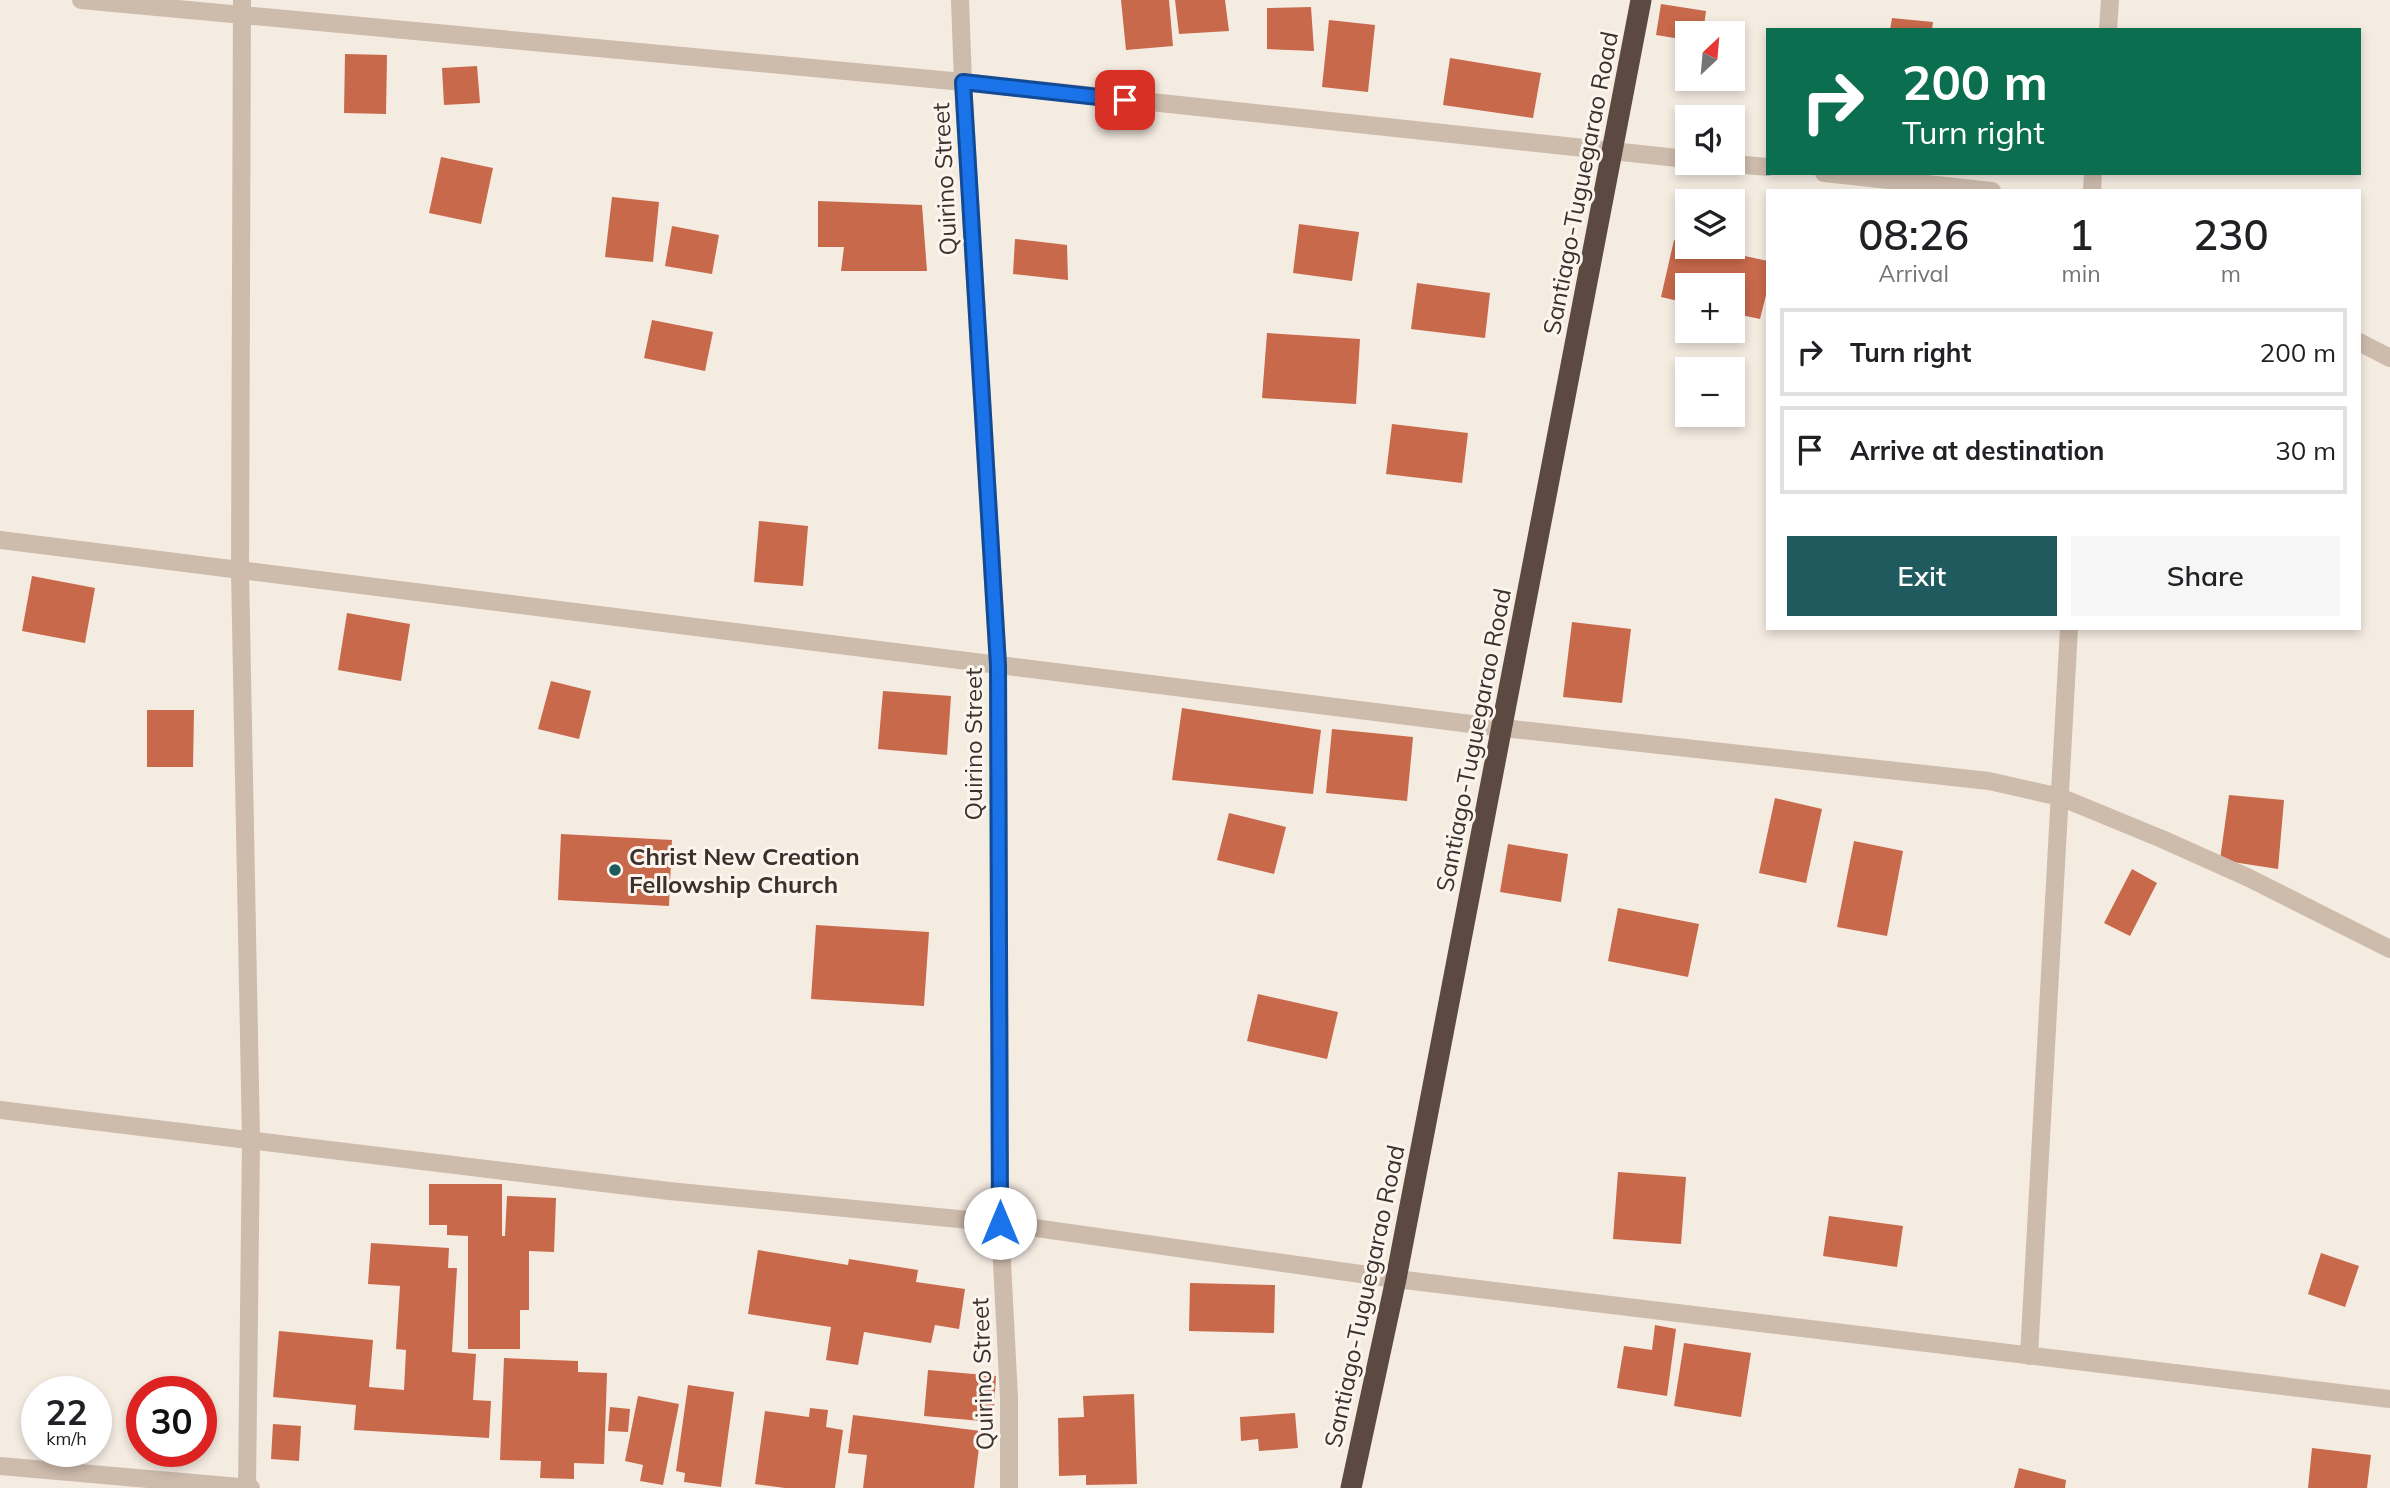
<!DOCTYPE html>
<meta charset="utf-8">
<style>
:root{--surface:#fff;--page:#f6f6f6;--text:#202124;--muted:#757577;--line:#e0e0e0;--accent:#1f5a5e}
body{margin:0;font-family:Mulish,sans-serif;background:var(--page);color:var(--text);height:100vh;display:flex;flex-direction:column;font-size:26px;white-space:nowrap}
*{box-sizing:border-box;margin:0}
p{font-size:23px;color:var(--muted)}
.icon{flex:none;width:38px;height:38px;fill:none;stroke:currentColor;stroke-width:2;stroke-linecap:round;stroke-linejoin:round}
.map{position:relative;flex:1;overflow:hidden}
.details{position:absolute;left:1766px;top:189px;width:595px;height:441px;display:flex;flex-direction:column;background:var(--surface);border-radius:0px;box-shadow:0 4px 10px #0003}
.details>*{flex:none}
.banner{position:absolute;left:1766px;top:28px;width:595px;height:147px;border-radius:0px;box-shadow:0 4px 10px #0003;background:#0b6e4f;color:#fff;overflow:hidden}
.needle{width:46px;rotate:26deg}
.buttons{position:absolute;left:1675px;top:21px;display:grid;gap:14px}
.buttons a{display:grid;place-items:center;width:70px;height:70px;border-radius:0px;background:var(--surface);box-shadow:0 4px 10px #0003;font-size:35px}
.speed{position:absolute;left:21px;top:1376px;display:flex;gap:14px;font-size:35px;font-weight:700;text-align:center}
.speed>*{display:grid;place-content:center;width:91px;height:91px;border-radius:50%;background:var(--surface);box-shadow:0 4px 10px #0003;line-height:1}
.speed small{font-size:18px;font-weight:400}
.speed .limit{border:10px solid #d22;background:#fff;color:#111}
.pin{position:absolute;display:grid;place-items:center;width:60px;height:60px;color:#fff;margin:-30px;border-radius:14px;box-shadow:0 4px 10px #0006}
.me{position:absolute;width:77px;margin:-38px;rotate:0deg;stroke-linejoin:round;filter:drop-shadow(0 0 5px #0008)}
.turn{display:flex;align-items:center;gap:24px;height:147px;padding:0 21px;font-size:32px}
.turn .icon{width:91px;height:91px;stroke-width:2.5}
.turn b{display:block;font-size:49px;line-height:60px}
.eta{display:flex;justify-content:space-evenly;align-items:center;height:119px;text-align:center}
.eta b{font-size:42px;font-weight:600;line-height:49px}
.button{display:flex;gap:14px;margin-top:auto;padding:14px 21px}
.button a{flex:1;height:80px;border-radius:0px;background:var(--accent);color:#fff;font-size:28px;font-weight:600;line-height:80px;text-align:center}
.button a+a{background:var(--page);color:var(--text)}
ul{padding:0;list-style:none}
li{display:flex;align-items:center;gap:21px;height:88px;margin:0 14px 10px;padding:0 7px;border:4px solid var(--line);border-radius:0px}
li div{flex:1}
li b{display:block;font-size:26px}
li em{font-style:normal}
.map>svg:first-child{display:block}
.building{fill:#c8694b}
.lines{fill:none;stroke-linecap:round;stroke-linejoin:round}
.minor{stroke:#cdbbac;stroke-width:18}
.highway{stroke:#5c4a42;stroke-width:21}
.route-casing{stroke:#114b97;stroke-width:18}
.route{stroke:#1a73e8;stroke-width:12}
.poi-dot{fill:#1f5a5e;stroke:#fbf5ee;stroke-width:2.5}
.labels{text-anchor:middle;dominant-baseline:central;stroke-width:6;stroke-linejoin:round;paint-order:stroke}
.street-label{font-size:24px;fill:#3b302b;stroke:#fbf5ee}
.poi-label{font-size:24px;font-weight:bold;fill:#3b302b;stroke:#fbf5ee;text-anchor:start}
</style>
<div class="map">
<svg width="2390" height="1488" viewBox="0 0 2390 1488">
<rect width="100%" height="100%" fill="#f4ebe1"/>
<path class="building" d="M1121,0H1169L1173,46L1126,50Z
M1175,0H1225L1229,31L1179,34Z
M1661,4L1706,11L1703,33H1687V40L1656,35Z
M1311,7L1314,51L1267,49V8Z
M1892,18L1933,22L1932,30H1890Z
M1329,20L1375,25L1368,92L1322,87Z
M345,54L387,55L386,114L344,113Z
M1450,58L1541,73L1533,118L1443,105Z
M477,66L480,103L444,105L442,68Z
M441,157L493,168L481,224L429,213Z
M612,197L659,202L653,262L605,257Z
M818,201L922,205L927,271H841L844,247H818Z
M1299,224L1359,232L1352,281L1293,273Z
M672,226L719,235L712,274L665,266Z
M1015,239L1067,245L1068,280L1013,274Z
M1674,240L1687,243V247H1703L1768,261V287L1760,319L1732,313V285H1687V303L1661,297Z
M1417,283L1490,293L1485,338L1411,329Z
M652,320L713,332L705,371L644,358Z
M1267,333L1360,339L1356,404L1262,398Z
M1392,424L1468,433L1462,483L1386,474Z
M759,521L808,526L803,586L754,582Z
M32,576L95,588L85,643L22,631Z
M347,613L410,624L401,681L338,670Z
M1572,622L1631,629L1622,703L1563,697Z
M551,681L591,691L579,739L538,729Z
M883,691L951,696L947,755L878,749Z
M1182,708L1321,730L1313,794L1172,780Z
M147,710H194L193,767H147Z
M1332,729L1413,737L1407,801L1326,793Z
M2229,795L2284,800L2278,869L2220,860Z
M1775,798L1822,809L1806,883L1759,873Z
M1229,813L1286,827L1274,874L1217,860Z
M561,834L672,840L669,906L558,900Z
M1854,841L1903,851L1887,936L1837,927Z
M1508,844L1568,854L1561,902L1500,892Z
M2132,869L2157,883L2130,936L2104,923Z
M1618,908L1699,924L1688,977L1608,961Z
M816,925L929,932L924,1006L811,999Z
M1258,994L1338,1012L1327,1059L1247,1041Z
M1618,1172L1686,1177L1681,1244L1613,1239Z
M429,1184H502V1236H505L507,1196L556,1198L554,1252L529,1251V1310H520V1349H468V1236L447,1235V1225H429Z
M1829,1216L1903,1226L1897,1267L1823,1256Z
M371,1243L449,1248L448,1268H457L452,1352L476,1354L473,1400L491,1401L489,1438L354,1430L356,1405L273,1397L279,1331L373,1340L369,1387L404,1390L406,1350L396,1349L400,1286L368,1284Z
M758,1250L848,1265L849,1259L918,1270L916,1282L965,1289L959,1329L935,1325L931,1343L864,1332L858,1365L826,1360L831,1327L748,1314Z
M2321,1253L2359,1266L2345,1307L2308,1294Z
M1190,1283L1275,1285L1274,1333L1189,1331Z
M1655,1325L1676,1329L1667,1396L1617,1388L1624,1346L1652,1350Z
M1684,1343L1751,1353L1741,1417L1674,1406Z
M504,1358L578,1361V1372L607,1373L604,1464L574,1463V1479L540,1478L541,1461L500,1460Z
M928,1370L996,1376L993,1422L924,1416Z
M688,1385L734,1392L721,1487L684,1482L685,1473L676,1471Z
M1134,1394L1137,1484L1086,1485V1475L1059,1476L1058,1418L1084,1417L1083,1396Z
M638,1396L679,1404L663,1485L640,1481L643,1465L625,1461Z
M610,1407L630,1409L628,1432L608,1431Z
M810,1408L828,1410L826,1427L843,1430L835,1488H785L755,1484L765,1411L809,1417Z
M1295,1413L1298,1448L1259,1451L1258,1439L1241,1441L1240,1417Z
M853,1415L981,1431L974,1488H863L867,1455L848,1453Z
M273,1424L301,1426L299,1461L271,1459Z
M2312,1448L2371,1455L2367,1488H2308Z
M2019,1468L2066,1480L2065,1488H2014Z"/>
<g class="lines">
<path class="minor" d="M81,0L963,82L1687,159
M242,0L240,570L251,1140L247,1488
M960,0L963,82L998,665L1000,1223L1009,1398V1488
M2108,30L2110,0
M1723,163L1768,167
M1824,173L1992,191
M2092,191L2093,173
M2359,342L2390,358
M0,540L1503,728L1989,781L2060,797L2162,839L2249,878L2390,949
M0,1110L669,1191L1000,1223L1396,1279L2390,1399
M2029,1356L2069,628
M0,1466L251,1488"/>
<path class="highway" d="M1351,1488L1396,1279L1641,0"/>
</g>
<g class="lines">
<g class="route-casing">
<path id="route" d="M1000,1223L998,665L963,82L1125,100"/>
</g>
<use href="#route" class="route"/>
</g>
<circle class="poi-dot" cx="615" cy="870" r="7"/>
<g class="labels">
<g class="street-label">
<text transform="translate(944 179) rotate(-93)">Quirino Street</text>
<text transform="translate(1580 183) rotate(-79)">Santiago-Tuguegarao Road</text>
<text transform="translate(1473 740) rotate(-79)">Santiago-Tuguegarao Road</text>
<text transform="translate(973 744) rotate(-90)">Quirino Street</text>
<text transform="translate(1364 1296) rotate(-78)">Santiago-Tuguegarao Road</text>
<text transform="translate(982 1374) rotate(-92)">Quirino Street</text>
</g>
<g class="poi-label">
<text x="629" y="856">Christ New Creation<tspan x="629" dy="28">Fellowship Church</tspan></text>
</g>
</g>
</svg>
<div class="buttons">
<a><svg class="needle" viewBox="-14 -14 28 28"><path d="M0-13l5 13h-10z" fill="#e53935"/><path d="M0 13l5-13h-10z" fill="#757577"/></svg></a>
<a><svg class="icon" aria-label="sound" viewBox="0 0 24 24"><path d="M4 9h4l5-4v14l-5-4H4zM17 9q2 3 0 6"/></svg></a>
<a><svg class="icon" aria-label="layers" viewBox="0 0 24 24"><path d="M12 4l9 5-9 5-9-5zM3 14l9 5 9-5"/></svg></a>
<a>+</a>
<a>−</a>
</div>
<div class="speed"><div>22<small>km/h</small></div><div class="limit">30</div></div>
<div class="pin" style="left:1125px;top:100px;background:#d93025"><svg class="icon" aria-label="arrive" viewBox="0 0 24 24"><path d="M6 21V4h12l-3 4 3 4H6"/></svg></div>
<svg class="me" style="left:1000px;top:1223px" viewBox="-20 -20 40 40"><circle r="19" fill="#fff"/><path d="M0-13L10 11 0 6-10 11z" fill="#1a73e8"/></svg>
<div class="banner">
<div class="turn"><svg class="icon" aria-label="right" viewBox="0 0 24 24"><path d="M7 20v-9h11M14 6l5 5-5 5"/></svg><div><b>200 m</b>Turn right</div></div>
</div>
<section class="details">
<div class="eta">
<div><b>08:26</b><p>Arrival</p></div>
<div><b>1</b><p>min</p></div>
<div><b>230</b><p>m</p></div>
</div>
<ul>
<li><svg class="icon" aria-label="right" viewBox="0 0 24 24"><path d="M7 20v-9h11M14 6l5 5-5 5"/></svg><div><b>Turn right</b></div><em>200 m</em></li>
<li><svg class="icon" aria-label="arrive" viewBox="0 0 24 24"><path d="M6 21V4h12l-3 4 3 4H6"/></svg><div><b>Arrive at destination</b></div><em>30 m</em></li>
</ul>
<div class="button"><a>Exit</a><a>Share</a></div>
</section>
</div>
